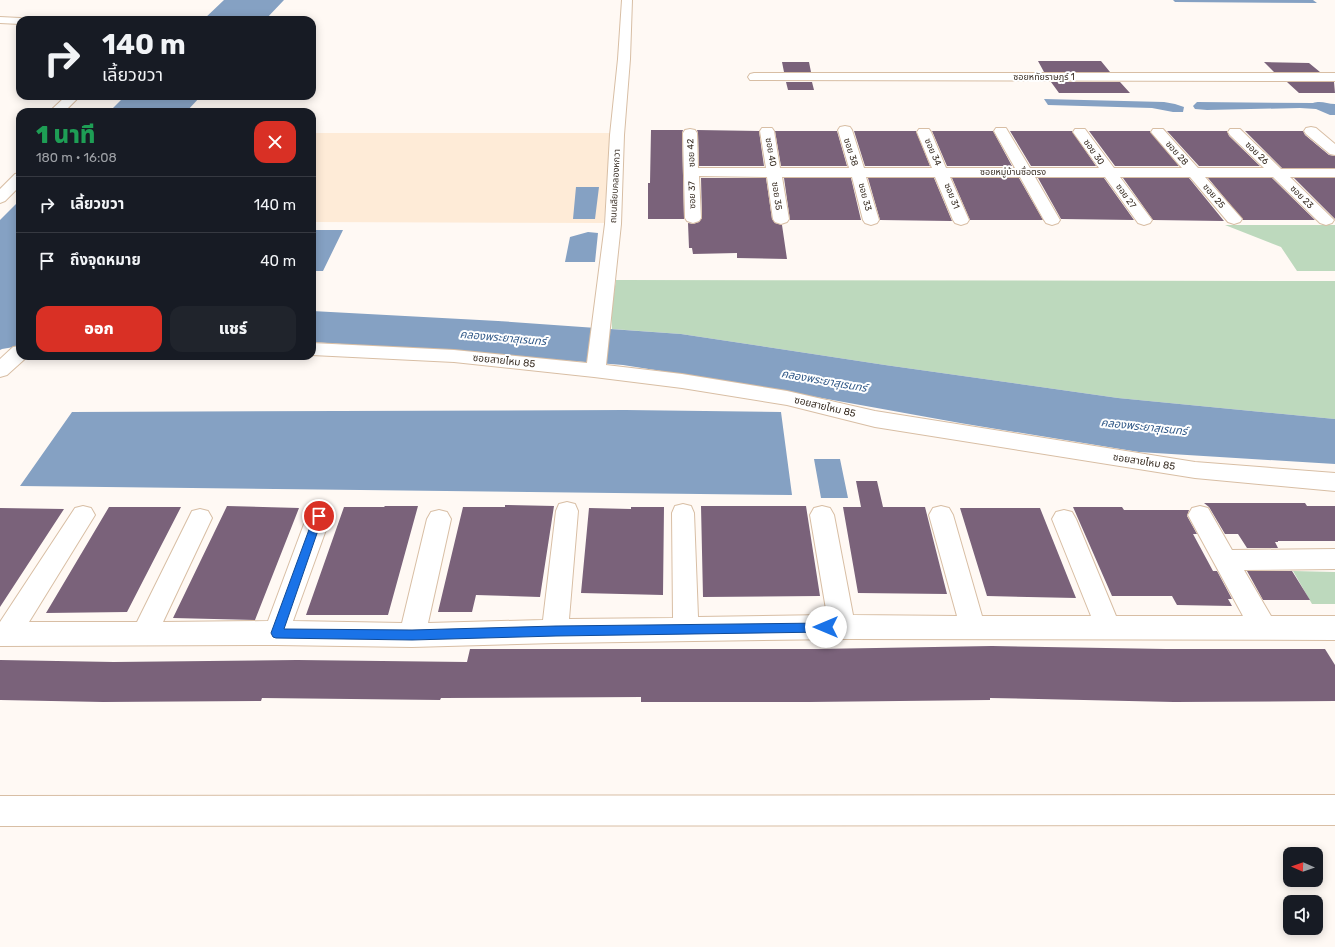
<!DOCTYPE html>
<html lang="th">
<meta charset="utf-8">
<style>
:root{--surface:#171b24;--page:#20242c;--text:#f1f3f6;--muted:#9ea1a6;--line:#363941;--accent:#d93025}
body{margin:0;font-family:Rubik,"Noto Sans Thai",sans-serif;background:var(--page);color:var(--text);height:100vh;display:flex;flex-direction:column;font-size:15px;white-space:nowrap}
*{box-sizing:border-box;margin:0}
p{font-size:13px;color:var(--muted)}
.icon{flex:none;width:22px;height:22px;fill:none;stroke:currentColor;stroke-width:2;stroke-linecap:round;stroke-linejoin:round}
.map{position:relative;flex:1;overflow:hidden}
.drawer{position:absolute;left:16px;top:108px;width:300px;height:252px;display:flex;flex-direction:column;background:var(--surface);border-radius:12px;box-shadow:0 2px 10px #0003}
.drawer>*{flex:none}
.banner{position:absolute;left:16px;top:16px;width:300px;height:84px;border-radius:12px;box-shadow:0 2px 10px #0003;background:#171b24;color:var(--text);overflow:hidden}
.needle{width:26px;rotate:272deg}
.controls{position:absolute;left:1283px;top:847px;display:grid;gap:8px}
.controls a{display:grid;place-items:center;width:40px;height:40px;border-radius:8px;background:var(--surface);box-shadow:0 2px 10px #0003;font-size:20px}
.pin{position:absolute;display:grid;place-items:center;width:34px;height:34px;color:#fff;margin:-17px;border:2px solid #fff;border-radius:50%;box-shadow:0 1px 4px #0007}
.me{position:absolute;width:44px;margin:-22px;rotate:270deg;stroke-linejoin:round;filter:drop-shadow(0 0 3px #0008)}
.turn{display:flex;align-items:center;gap:14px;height:84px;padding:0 20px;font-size:18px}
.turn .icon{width:52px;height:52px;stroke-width:2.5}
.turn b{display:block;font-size:28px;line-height:34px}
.round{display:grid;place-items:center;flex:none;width:42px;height:42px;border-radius:12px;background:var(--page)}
.summary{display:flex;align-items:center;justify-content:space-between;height:68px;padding:0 20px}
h1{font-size:24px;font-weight:800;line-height:30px;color:#1e9e55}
.action{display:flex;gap:8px;margin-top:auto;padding:8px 20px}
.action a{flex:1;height:46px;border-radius:12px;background:var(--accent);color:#fff;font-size:16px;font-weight:800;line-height:46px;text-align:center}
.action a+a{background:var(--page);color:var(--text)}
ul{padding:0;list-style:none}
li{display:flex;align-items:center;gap:12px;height:56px;padding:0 20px;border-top:1px solid var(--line)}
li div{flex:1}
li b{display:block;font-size:15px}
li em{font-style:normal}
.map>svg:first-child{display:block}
.built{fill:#feebd7}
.green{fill:#bdd9bd}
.water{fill:#85a1c3}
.building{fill:#7a627a}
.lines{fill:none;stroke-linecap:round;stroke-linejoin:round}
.minor-casing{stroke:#d8bea4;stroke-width:2}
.minor{fill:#fff;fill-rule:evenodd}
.route{fill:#1a73e8;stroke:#114b97}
.labels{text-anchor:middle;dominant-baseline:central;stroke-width:4;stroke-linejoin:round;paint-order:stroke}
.far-street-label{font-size:9px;fill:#382d23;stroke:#fff}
.street-label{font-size:10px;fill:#382d23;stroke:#fff}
.water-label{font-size:11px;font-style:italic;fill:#315988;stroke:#fff}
</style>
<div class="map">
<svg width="1335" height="947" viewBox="0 0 1335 947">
<rect width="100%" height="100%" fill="#fff9f4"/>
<path class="built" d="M312,133H610L604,223L312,222Z"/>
<path class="green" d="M1225,225H1335V271H1297L1281,247Z
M616,280L1335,281V419L1118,398L885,365L681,334L612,329L611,313Z
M1293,571L1335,572V604H1312Z"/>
<path class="water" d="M224,0H284L265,20H203Z
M1173,0H1313L1317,3L1175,2Z
M125,96H201L186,112H109Z
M1044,99L1164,102L1175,104L1184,107L1183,112H1173L1152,108L1048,105Z
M1197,102L1313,103C1321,100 1327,104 1335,104V115H1330L1316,109L1300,108L1207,110L1195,109L1193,106Z
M576,187H599L595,219H573Z
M20,200V346L2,349L0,350V220Z
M312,230H343L323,271H312Z
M588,232L598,233L595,262H565L570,237Z
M312,311L498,321L681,334L885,365L1118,398L1335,419V464L1139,452L960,423L738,383L623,365L433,350L312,342Z
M625,410L781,412L792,495L20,486L72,412Z
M814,459H840L848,498H821Z"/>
<path class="building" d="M1038,61H1101L1110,72H1044Z
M782,62H809L811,72H784Z
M1264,62L1309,63L1320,72H1274Z
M786,82H812L814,90H788Z
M1051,82H1120L1130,93H1059Z
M1287,82H1334L1335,93H1299Z
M651,130H683L682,133L684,219H648V183H650Z
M697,130L759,131L764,166H699L698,133Z
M775,131H837L847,166H781Z
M854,131H916L930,166H865Z
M932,131H993L1012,166H947Z
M1010,131H1072L1096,166H1031Z
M1089,131H1150L1179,166H1115Z
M1167,131H1227L1229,136L1260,166H1199Z
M1245,131H1303L1305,135L1329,155L1335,156V168H1282Z
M701,178H766L772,219L775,223L782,225L787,259L737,258V253L693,254L692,248H689L688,223L693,224L699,222L702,218Z
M784,178H851L861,220H790Z
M868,178H934L952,221L880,220Z
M952,178H1019L1043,220H970Z
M1038,178H1104L1134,220L1061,219Z
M1123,178H1189L1224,221L1153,220Z
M1208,178H1272L1315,220H1243Z
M1294,178H1335V219Z
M856,481H877L883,507H925L947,594L858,593L843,507H861Z
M1204,503H1305L1307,506H1335V541H1278V542H1275L1278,548H1247L1238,534H1225L1209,507Z
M505,505L554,506L540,597L476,595L472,612H438L463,507H505Z
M227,506L299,508L255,620L173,618Z
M385,506H418L388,615H306L344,507H384Z
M701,506H806L820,596L703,597Z
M109,507H181L127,612L46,613Z
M631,507H664L663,595L581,593L589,508L631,509Z
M1073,507H1122L1124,510H1189L1187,516L1197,534H1193L1213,571H1217L1232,599H1228L1232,606L1177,605L1172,596H1112Z
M0,508L64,509L0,607Z
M960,508H1040L1076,598L987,596Z
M1247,571H1292L1310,600H1263Z
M992,646L1166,649H1325L1335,665V701L1174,702L990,698V700L809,702H641V697L441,698L440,700L262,698L261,701L103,702L0,700V660L114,662L297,660L467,662L470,649H818Z"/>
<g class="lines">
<g class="minor-casing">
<path id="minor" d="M622,0H632L630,59L624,135L621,224L606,365L682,374L787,391L875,411L1195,462L1335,473V491L1195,478L875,427L787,405L682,388L594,377L454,362L312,355V343L454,350L587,363L605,224L610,135L618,59Z
M0,17L20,18L25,20H20V24L0,23Z
M754,73H1335V81L750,80L748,77L750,74Z
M66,96H80L64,112H49Z
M845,126L850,127L852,130L864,168H932L917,132L919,129H929L931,132L946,168H1015L994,131L996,128H1006L1030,168H1099L1073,132L1075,129H1085L1114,168H1182L1151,132L1153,129H1163L1198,168H1264L1230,135L1228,132L1230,129H1240L1281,169H1335V177H1290L1334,220L1332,223L1326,225L1320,223L1273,177H1205L1242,219L1240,222L1234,224L1228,222L1190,177H1120L1152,220L1150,223L1144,225L1138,223L1105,177H1035L1060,220L1058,223L1052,225L1046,223L1044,220L1020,177H950L969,220L967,223L961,225L955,223L953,220L935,177H866L879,220L877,223L871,225L865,223L863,220L852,177H782L789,219L787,222L781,224L775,222L773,219L767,177L699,176L701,218L699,221L693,223L687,221L685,218L683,133L685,130L690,129L695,130L697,133L698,168H766L760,131L762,128H772L774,131L780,168H849L838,130L840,127Z
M1311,127L1316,128L1335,144V155L1330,154L1306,134L1304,131L1306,128Z
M20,173V186L5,201L0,203V189L15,174Z
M20,346V356L27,357L7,375L0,377V359L13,347Z
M567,502L575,504L578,511L569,619L673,618L672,513L675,506L683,504L691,506L694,513L698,617L827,615L810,515L814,508L822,506L830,508L834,515L853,615L957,616L929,515L933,508L941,506L949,508L953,515L982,616H1091L1052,519L1056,512L1064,510L1072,512L1076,519L1116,616H1243L1188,515L1192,508L1200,506L1208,508L1232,550L1335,549V569L1244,570L1271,616H1335V640L842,639L555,643L412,647L276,645L0,646V622L75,508L83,506L91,508L95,515L29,622H137L192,511L200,509L208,511L212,518L163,622L268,621L307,516L311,509L319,507L327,509L331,516L293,621L402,623L427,519L431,512L439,510L447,512L451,519L428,623L543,620L556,511L559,504Z
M1335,795V825L0,826V796Z"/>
</g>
<use href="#minor" class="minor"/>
</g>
<path class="route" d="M319,512L322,513L323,516L284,629L412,630L556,626L826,623L830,624L831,627L830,631L826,632L556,636L412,640L276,638L273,637L271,633L314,516L315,513Z"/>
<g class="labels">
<g class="far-street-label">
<text x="1044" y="77">ซอยหทัยราษฎร์ 1</text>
<text transform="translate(771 152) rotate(80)">ซอย 40</text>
<text transform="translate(851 152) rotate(72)">ซอย 38</text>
<text transform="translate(933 152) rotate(66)">ซอย 34</text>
<text transform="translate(1094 152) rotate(55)">ซอย 30</text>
<text transform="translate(691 153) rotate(-93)">ซอย 42</text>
<text transform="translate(1177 153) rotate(48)">ซอย 28</text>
<text transform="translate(1257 153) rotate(44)">ซอย 26</text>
<text x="1013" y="172">ซอยหมู่บ้านซื่อตรง</text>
<text transform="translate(615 186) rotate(-87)">ถนนเลียบคลองหกวา</text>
<text transform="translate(692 195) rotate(-91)">ซอย 37</text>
<text transform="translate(777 196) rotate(82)">ซอย 35</text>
<text transform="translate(952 196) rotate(68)">ซอย 31</text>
<text transform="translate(1126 196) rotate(54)">ซอย 27</text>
<text transform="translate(1214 196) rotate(50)">ซอย 25</text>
<text transform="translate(865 197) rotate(75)">ซอย 33</text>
<text transform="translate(1302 197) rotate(45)">ซอย 23</text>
</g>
<g class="street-label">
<text transform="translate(504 361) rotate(6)">ซอยสายไหม 85</text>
<text transform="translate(825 407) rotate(13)">ซอยสายไหม 85</text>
<text transform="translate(1144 462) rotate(9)">ซอยสายไหม 85</text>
</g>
<g class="water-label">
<text transform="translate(503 338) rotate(5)">คลองพระยาสุเรนทร์</text>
<text transform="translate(824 381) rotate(10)">คลองพระยาสุเรนทร์</text>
<text transform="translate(1144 427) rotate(6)">คลองพระยาสุเรนทร์</text>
</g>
</g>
</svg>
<div class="controls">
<a><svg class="needle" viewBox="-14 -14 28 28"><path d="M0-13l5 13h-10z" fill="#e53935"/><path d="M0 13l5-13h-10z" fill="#9ea1a6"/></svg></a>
<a><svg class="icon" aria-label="sound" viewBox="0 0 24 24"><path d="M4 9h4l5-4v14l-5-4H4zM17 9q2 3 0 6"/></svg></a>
</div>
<div class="pin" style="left:319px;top:516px;background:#d93025"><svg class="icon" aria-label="arrive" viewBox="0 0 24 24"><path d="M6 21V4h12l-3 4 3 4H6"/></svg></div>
<svg class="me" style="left:826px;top:627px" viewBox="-20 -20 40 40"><circle r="19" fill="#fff"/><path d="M0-13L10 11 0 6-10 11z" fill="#1a73e8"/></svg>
<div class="banner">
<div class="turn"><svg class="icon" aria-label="right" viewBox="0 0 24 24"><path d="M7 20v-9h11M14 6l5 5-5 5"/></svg><div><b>140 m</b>เลี้ยวขวา</div></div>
</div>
<section class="drawer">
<div class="summary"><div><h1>1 นาที</h1><p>180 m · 16:08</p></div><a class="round" style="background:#d93025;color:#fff"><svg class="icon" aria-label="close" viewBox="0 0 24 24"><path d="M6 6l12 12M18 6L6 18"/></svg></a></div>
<ul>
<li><svg class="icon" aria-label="right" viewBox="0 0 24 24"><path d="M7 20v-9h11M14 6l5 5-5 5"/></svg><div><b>เลี้ยวขวา</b></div><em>140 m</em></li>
<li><svg class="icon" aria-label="arrive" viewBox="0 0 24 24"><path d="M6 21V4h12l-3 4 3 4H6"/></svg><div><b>ถึงจุดหมาย</b></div><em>40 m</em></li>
</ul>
<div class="action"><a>ออก</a><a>แชร์</a></div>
</section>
</div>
